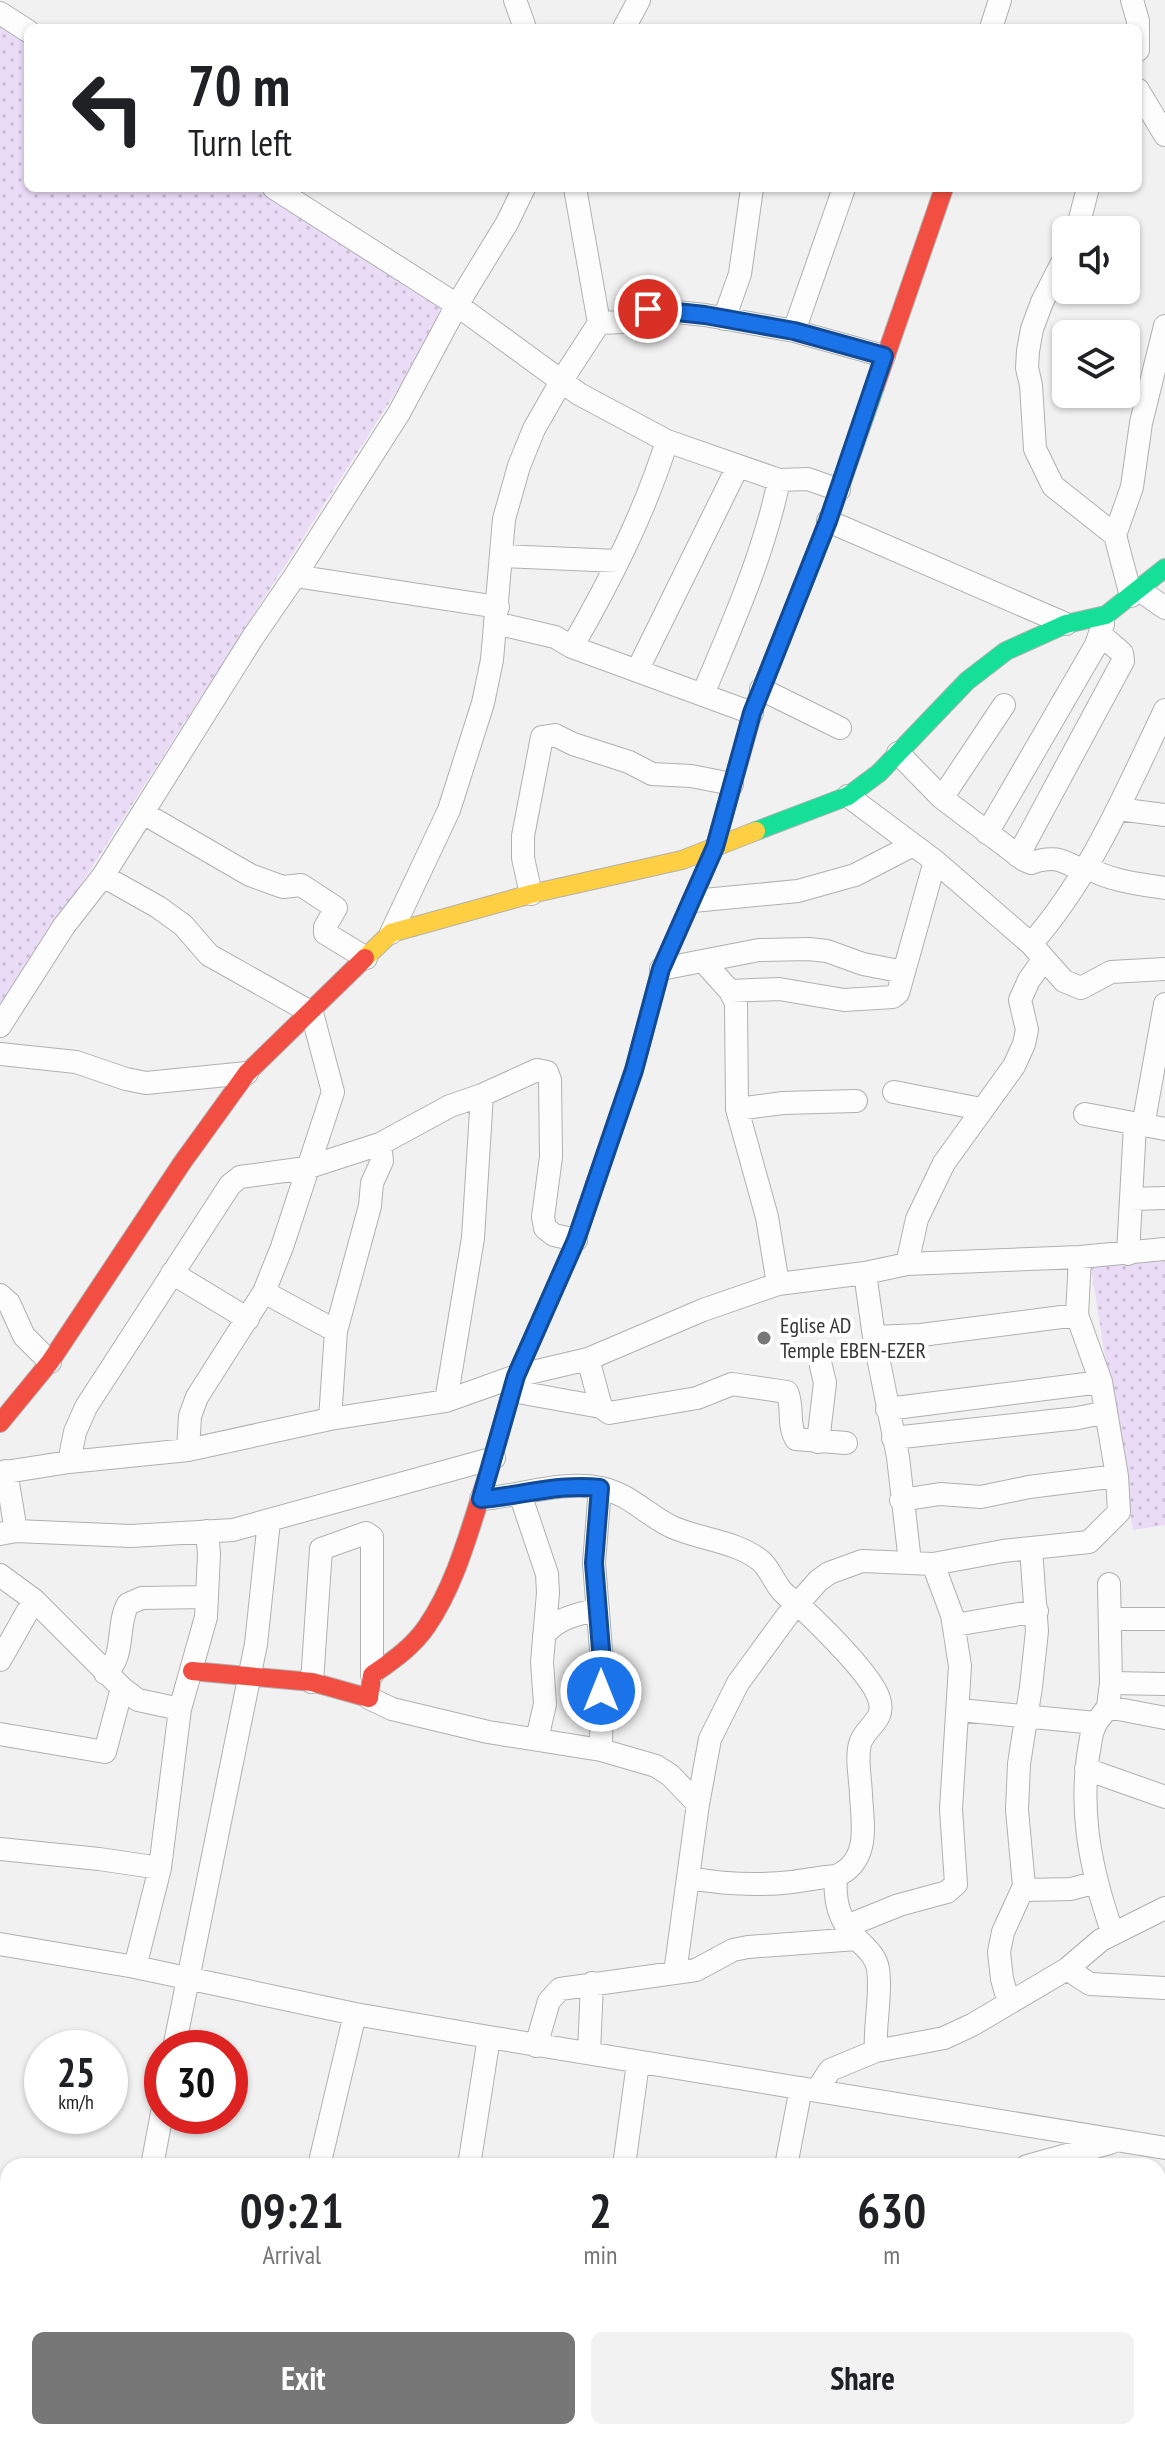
<!DOCTYPE html>
<style>
:root{--surface:#fff;--page:#f2f2f2;--text:#202124;--muted:#757577;--accent:#787778}
body{margin:0;font-family:"PT Sans Narrow",sans-serif;background:var(--page);color:var(--text);height:100vh;display:flex;flex-direction:column;font-size:30px;white-space:nowrap}
*{box-sizing:border-box;margin:0}
p{font-size:26px;color:var(--muted)}
.icon{flex:none;width:44px;height:44px;fill:none;stroke:currentColor;stroke-width:2;stroke-linecap:round;stroke-linejoin:round}
.map{position:relative;flex:1;overflow:hidden}
.side{position:absolute;left:0px;top:2158px;width:1166px;height:282px;display:flex;flex-direction:column;background:var(--surface);border-radius:24px 24px 0 0;box-shadow:0 2px 6px #0004}
.side>*{flex:none}
.hud{position:absolute;left:24px;top:24px;width:1118px;height:168px;border-radius:12px;box-shadow:0 2px 6px #0004;background:#fff;color:var(--text);overflow:hidden}
.controls{position:absolute;left:1052px;top:216px;display:grid;gap:16px}
.controls a{display:grid;place-items:center;width:88px;height:88px;border-radius:12px;background:var(--surface);box-shadow:0 2px 6px #0004;font-size:40px}
.speed{position:absolute;left:24px;top:2030px;display:flex;gap:16px;font-size:40px;font-weight:700;text-align:center}
.speed>*{display:grid;place-content:center;width:104px;height:104px;border-radius:50%;background:var(--surface);box-shadow:0 2px 6px #0004;line-height:1}
.speed small{font-size:20px;font-weight:400}
.speed .limit{border:12px solid #d22;background:#fff;color:#111}
.pin{position:absolute;display:grid;place-items:center;width:68px;height:68px;color:#fff;margin:-34px;border:4px solid #fff;border-radius:50%;box-shadow:0 2px 8px #0007}
.me{position:absolute;width:88px;margin:-44px;rotate:0deg;stroke-linejoin:round;filter:drop-shadow(0 0 6px #0008)}
.turn{display:flex;align-items:center;gap:28px;height:168px;padding:0 32px;font-size:36px}
.turn .icon{width:104px;height:104px;stroke-width:2.5}
.turn b{display:block;font-size:56px;line-height:68px}
.eta{display:flex;justify-content:space-evenly;align-items:center;height:136px;text-align:center}
.eta b{font-size:48px;font-weight:700;line-height:56px}
.cta{display:flex;gap:16px;margin-top:auto;padding:16px 32px}
.cta a{flex:1;height:92px;border-radius:12px;background:var(--accent);color:#fff;font-size:32px;font-weight:700;line-height:92px;text-align:center}
.cta a+a{background:var(--page);color:var(--text)}
.map>svg:first-child{display:block}
.grass{fill:url(#grass-dots)}
.lines{fill:none;stroke-linecap:round;stroke-linejoin:round}
.street-casing{stroke:#b0b0b1;stroke-width:24}
.fast-casing{stroke:#b0b0b1;stroke-width:20}
.slow-casing{stroke:#b0b0b1;stroke-width:20}
.jam-casing{stroke:#b0b0b1;stroke-width:20}
.street{stroke:#fdfdfd;stroke-width:22}
.fast{stroke:#16e098;stroke-width:18}
.slow{stroke:#ffcf43;stroke-width:18}
.jam{stroke:#f24e42;stroke-width:18}
.route-casing{stroke:#114b97;stroke-width:20}
.route{stroke:#1a73e8;stroke-width:14}
.poi-dot{fill:#787778;stroke:#fff;stroke-width:3}
.labels{text-anchor:middle;dominant-baseline:central;stroke-width:8;stroke-linejoin:round;paint-order:stroke}
.poi-label{font-size:22px;fill:#363637;stroke:#fff;text-anchor:start}
</style>
<div class="map">
<svg width="1165" height="2439" viewBox="0 0 1165 2439">
<defs>
<pattern id="grass-dots" width="8" height="8" patternUnits="userSpaceOnUse" patternTransform="scale(2)"><rect width="8" height="8" fill="#eadbf6"/><path d="M2 2h.1M6 6h.1" fill="none" stroke="#c9bdd4" stroke-width="1.8" stroke-linecap="round"/></pattern>
</defs>
<rect width="100%" height="100%" fill="#f2f1f2"/>
<path class="grass" d="M0,16L28,34V188H267L451,306L0,1011Z
M1165,1249V1525L1133,1530L1090,1263Z"/>
<g class="lines">
<g class="street-casing">
<path id="street" d="M515,0L525,28
M1132,0L1138,21V50
M0,13L28,31
M624,28L639,0
M991,28L1000,0
M1138,90L1165,135
M274,188L457,305L579,394L667,441L779,480L808,479L839,490
M1077,230L1088,188
M1066,255L1042,302L1032,329L1028,351L1027,368L1031,385L1035,449L1053,486L1115,535L1131,596
M724,319L740,274L752,188
M599,323L624,322L648,309L705,315L794,331L884,356
M794,331L844,188
M828,521L1066,624
M1115,535L1132,487L1141,423L1165,326
M502,556L618,561
M295,576L498,607
M1139,590L1165,608
M495,623L555,637L572,647L752,713
M572,647C610,581 644,514 667,441
M637,671L738,466
M761,689L840,728
M703,694C732,625 764,554 779,480
M898,753L942,798L1024,860L1031,863C1055,855 1061,860 1084,871
M848,796L935,861L1031,944L1064,981L1081,988L1111,972L1165,969
M942,798L1004,705
M1118,809L1165,815
M143,813L250,875L283,887L301,885L336,908L325,927V933L366,958
M987,833L1096,645L1103,624
M1018,856L1123,661L1122,653L1101,635
M1086,867C1110,881 1138,884 1165,888
M103,876L158,907L183,925L209,955L312,1013L333,1092L282,1247L264,1292L197,1397L190,1416L188,1450
M531,894L523,858V836L542,737L555,735L573,744L629,762L652,774L691,776L732,784
M693,901L798,891L855,875L913,845
M391,933L449,810L483,703L492,660L504,519L519,466L534,429L562,380L599,323L575,188
M1031,944C1091,876 1126,791 1165,710
M704,962L730,991L736,1003L737,1109L767,1217L778,1284
M661,969L759,950L809,949L827,951L863,964L904,972
M730,991L779,989L844,1000L893,997L898,993L935,861
M0,1026L64,926L103,876L253,637L295,576L399,413L457,305L507,223L524,188
M0,1054L76,1062L126,1079L146,1083L247,1073
M894,1092L981,1109
M482,1095L537,1070L547,1072L550,1080L551,1157L543,1217L545,1228L554,1235L576,1240
M737,1109L783,1103L856,1101
M1085,1114L1165,1129
M1143,1126L1165,1004
M1131,1199L1165,1198
M1128,1254L1135,1125
M907,1264L917,1219L944,1163L1014,1066L1024,1044L1027,1030L1020,1000L1029,980L1044,959
M172,1273L248,1319
M865,1273L874,1337L898,1457L910,1562
M264,1292L336,1331
M0,1295L9,1303L24,1336L50,1362
M874,1337L921,1335L1077,1315
M588,1359L601,1407L609,1413L697,1398L732,1384L787,1392C794,1407 787,1424 796,1439L846,1443
M512,1391L601,1407
M887,1409L1101,1382
M330,1419L336,1331L370,1206L372,1183L382,1161L380,1144
M893,1438L1078,1418L1106,1412
M818,1442L825,1383L821,1366
M69,1462L75,1432L86,1407L230,1185L240,1177L306,1168L380,1144L450,1106L482,1095L473,1238L446,1401
M6,1471L16,1531
M0,1473L69,1462L188,1450L330,1419L446,1401L516,1376L588,1359L703,1310L778,1284L865,1273L907,1264L1080,1257L1165,1249
M600,1488L594,1563L602,1662L601,1750
M520,1494L547,1574L548,1593L542,1662L545,1704L537,1739
M481,1499C520,1496 562,1480 601,1488C629,1494 646,1514 670,1526C699,1540 735,1540 761,1561C770,1569 774,1582 782,1591C787,1597 794,1601 800,1606C819,1624 873,1676 879,1699C886,1719 868,1725 861,1741C855,1756 861,1780 861,1796C863,1825 870,1862 836,1876C834,1901 839,1921 857,1939C866,1948 876,1956 878,1969C882,1995 874,2025 876,2051
M901,1500L940,1494L981,1497L1029,1487L1117,1476
M0,1534L16,1531L131,1536L233,1530L494,1458
M0,1575L34,1600L122,1688L138,1700L180,1709
M1109,1584L1111,1683L1108,1707L1096,1723L1092,1733C1077,1804 1089,1866 1113,1934
M1110,1619H1165
M955,1625L1037,1611
M544,1635C559,1617 576,1615 598,1609
M0,1660L34,1600
M105,1673C126,1658 116,1625 128,1604L142,1598L207,1597
M312,1682L321,1549L366,1533L372,1537V1675
M1111,1683L1165,1684
M369,1698L392,1709L488,1732L601,1750L656,1766L670,1775L698,1804
M1108,1707L1165,1718
M959,1710L1096,1723
M0,1734L105,1752L122,1688
M1086,1769L1165,1797
M0,1849L99,1859L160,1868
M689,1878C723,1884 757,1886 792,1882C807,1880 821,1877 836,1876
M1024,1890L1071,1889L1097,1882
M847,1926L899,1905L947,1892L956,1884L951,1809L960,1666L952,1615L933,1564
M0,1944L135,1967L355,2014L489,2037L1165,2148
M135,1967L160,1868L180,1709L206,1617L209,1554L207,1531
M1067,1969L1090,1984L1165,1988
M675,1973L698,1804L710,1739L738,1683L787,1616L818,1581L829,1573L862,1561L933,1564L1003,1551L1089,1542L1119,1512L1117,1476L1101,1382L1077,1315L1080,1257
M1009,2003L1002,1979L999,1952L1003,1932L1024,1886L1017,1810L1019,1764L1031,1687L1037,1631L1031,1549
M536,2046L549,2001L560,1989L696,1970L733,1950L748,1947L857,1939
M174,2048L256,1644L269,1521
M589,2053L592,1983
M817,2090L830,2070L876,2051L944,2038L972,2025L1067,1969L1101,1940L1165,1908
M152,2166L162,2113
M319,2166L355,2014
M469,2166L489,2037
M624,2166L638,2063
M786,2166L801,2088
M1027,2166L1110,2143
M0,2285L8,2282
M1158,2313L1165,2311
M733,2432L731,2437L751,2432
M91,2439L113,2432
M264,2439L265,2432
M875,2439L876,2432
M1020,2439L1021,2432"/>
</g>
<g class="fast-casing">
<path id="fast" d="M754,708L828,521L875,387
M756,831L848,796L879,773L967,681L1006,651L1066,624L1106,615L1165,568"/>
</g>
<g class="slow-casing">
<path id="slow" d="M365,958L391,933L531,894L682,860L756,831
M489,1471L516,1376L576,1240L619,1114"/>
</g>
<g class="jam-casing">
<path id="jam" d="M875,387L944,188
M619,1114L634,1070L661,969L715,847L754,708
M0,1423L50,1362L182,1163L247,1073L365,958
M192,1671L312,1682L369,1698L372,1675C392,1661 413,1647 427,1626C458,1581 471,1523 489,1471"/>
</g>
<use href="#street" class="street"/>
<use href="#fast" class="fast"/>
<use href="#slow" class="slow"/>
<use href="#jam" class="jam"/>
</g>
<g class="lines">
<g class="route-casing">
<path id="route" d="M601,1691L602,1662L594,1563L600,1488C559,1483 521,1496 481,1499L516,1376L576,1240L634,1070L661,969L715,847L752,713L828,521L884,356L794,331L705,315L648,309"/>
</g>
<use href="#route" class="route"/>
</g>
<circle class="poi-dot" cx="764" cy="1338" r="8"/>
<g class="labels">
<g class="poi-label">
<text x="780" y="1325">Eglise AD<tspan x="780" dy="25">Temple EBEN-EZER</tspan></text>
</g>
</g>
</svg>
<div class="controls">
<a><svg class="icon" aria-label="sound" viewBox="0 0 24 24"><path d="M4 9h4l5-4v14l-5-4H4zM17 9q2 3 0 6"/></svg></a>
<a><svg class="icon" aria-label="layers" viewBox="0 0 24 24"><path d="M12 4l9 5-9 5-9-5zM3 14l9 5 9-5"/></svg></a>
</div>
<div class="speed"><div>25<small>km/h</small></div><div class="limit">30</div></div>
<div class="pin" style="left:648px;top:309px;background:#d93025"><svg class="icon" aria-label="arrive" viewBox="0 0 24 24"><path d="M6 21V4h12l-3 4 3 4H6"/></svg></div>
<svg class="me" style="left:601px;top:1691px" viewBox="-20 -20 40 40"><circle r="17" fill="#1a73e8" stroke="#fff" stroke-width="3"/><path d="M0-11L8 9 0 5-8 9z" fill="#fff"/></svg>
<div class="hud">
<div class="turn"><svg class="icon" aria-label="left" viewBox="0 0 24 24"><path d="M17 20v-9H6M10 6l-5 5 5 5"/></svg><div><b>70 m</b>Turn left</div></div>
</div>
<section class="side">
<div class="eta">
<div><b>09:21</b><p>Arrival</p></div>
<div><b>2</b><p>min</p></div>
<div><b>630</b><p>m</p></div>
</div>
<div class="cta"><a>Exit</a><a>Share</a></div>
</section>
</div>
